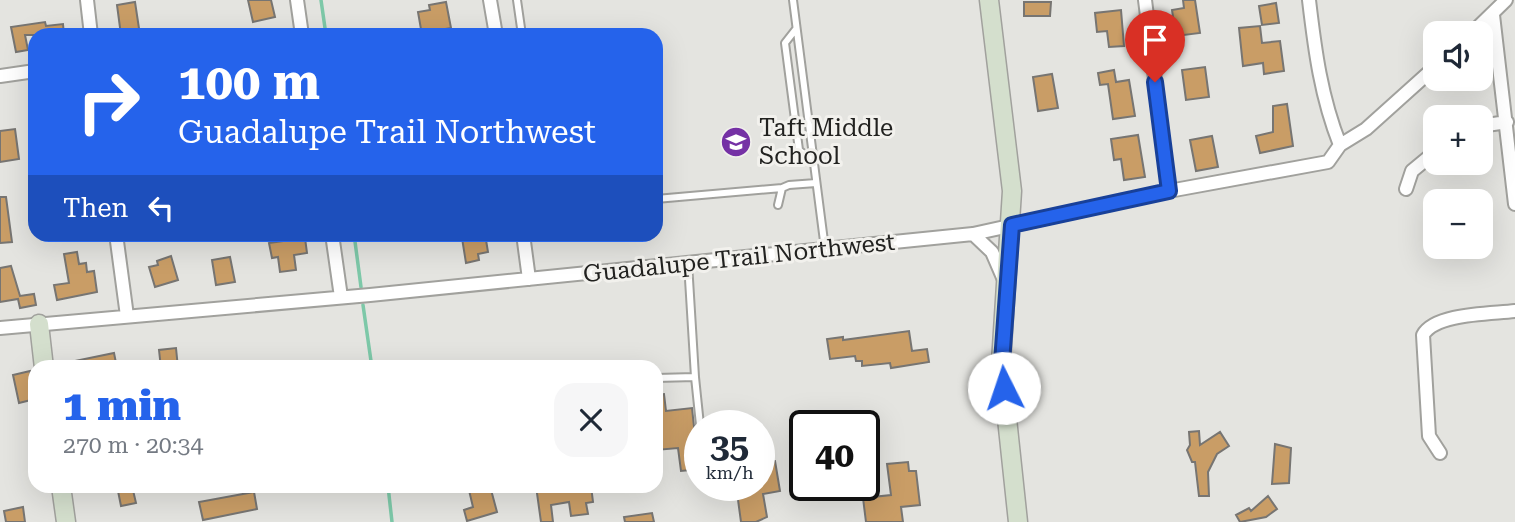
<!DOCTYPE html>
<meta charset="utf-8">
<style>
:root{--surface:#fff;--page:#f6f6f7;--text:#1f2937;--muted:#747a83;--accent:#2563eb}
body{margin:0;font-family:"Roboto Serif",serif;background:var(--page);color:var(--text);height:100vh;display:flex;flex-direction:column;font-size:26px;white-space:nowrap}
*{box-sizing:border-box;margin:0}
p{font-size:23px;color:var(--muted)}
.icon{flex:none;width:38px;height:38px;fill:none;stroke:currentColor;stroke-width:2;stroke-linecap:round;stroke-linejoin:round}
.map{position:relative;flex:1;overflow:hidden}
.side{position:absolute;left:28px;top:360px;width:635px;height:133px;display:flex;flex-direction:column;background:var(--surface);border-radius:21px;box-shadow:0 7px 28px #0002}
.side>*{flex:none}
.hud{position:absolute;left:28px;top:28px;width:635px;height:214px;border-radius:21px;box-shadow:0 7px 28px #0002;background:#2563eb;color:#fff;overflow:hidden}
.controls{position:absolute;left:1423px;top:21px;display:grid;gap:14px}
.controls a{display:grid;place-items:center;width:70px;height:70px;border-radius:14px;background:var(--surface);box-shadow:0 7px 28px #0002;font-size:35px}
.speed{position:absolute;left:684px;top:410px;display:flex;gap:14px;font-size:35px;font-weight:700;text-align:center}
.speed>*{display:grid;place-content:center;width:91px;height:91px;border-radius:50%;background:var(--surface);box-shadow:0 7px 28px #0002;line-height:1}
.speed small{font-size:18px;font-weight:400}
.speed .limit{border:4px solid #111;border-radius:10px;background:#fff;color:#111}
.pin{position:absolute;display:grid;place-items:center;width:60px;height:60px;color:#fff;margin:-72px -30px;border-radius:50% 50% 50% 0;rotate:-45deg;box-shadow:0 0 7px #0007}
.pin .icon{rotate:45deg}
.me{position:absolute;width:77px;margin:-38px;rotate:356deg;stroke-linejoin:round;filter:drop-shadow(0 0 5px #0008)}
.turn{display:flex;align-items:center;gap:24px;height:147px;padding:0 35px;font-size:32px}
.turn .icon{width:91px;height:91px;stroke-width:2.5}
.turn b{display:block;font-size:49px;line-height:60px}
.then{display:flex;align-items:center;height:66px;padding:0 35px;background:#0003;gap:14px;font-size:26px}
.round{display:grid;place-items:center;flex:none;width:74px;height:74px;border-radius:21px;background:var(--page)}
.summary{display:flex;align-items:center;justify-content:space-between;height:119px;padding:0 35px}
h1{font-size:42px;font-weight:800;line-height:52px;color:var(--accent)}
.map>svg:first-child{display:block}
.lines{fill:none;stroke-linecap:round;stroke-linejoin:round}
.stream{stroke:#7dc8a8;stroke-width:3.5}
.building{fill:#c99d66;stroke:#777572;stroke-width:2}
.lane-casing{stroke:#a1a19d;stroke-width:10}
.street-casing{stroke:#a1a19d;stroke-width:16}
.secondary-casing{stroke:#a1a19d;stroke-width:21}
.lane{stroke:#fff;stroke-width:6}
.street{stroke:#fff;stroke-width:12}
.secondary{stroke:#d4dfcd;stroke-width:18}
.route-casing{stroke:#184099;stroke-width:18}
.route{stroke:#2563eb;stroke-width:12}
.labels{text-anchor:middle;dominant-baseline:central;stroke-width:6;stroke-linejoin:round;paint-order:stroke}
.poi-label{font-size:24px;fill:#222220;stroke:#f2f1ed;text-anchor:start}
.street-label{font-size:24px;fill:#222220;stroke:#f2f1ed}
</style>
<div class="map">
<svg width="1515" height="522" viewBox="0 0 1515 522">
<rect width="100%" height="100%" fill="#e4e4e0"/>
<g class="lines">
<path class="stream" d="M321,0L326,35
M354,234L361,287
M363,305L372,368
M388,486L392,522"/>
</g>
<path class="building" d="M248,0H271L275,17L253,22Z
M1183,0H1195L1200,33L1176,36L1172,10L1184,8Z
M135,2L140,35H121L117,5Z
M446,2L451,28L439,30L440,35H422L418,12L430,10L429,5Z
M1024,2H1051L1050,16H1024Z
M1276,3L1279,23L1262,25L1259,6Z
M1121,10L1124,46L1109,47L1107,31L1097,32L1095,13Z
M45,22L46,26L63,24L64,35H25L28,50L16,52L11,27Z
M1260,26L1262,43L1280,41L1284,71L1264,74L1263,63L1243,66L1239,28Z
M1205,67L1209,97L1186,100L1182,70Z
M1114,70L1116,82L1129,80L1135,116L1113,119L1108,84L1100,85L1098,73Z
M1052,74L1058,108L1038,111L1033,77Z
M1287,104L1293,146L1260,153L1256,136L1273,132V106Z
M15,129L19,159L0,162V131Z
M1138,135L1145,177L1124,180L1121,159L1114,160L1111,139Z
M1212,136L1218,167L1196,171L1190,140Z
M0,197H6L12,242L0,243Z
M485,234L488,252L478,254L479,260L466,263L462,238Z
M305,238L307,253L294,255L296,270L280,272L278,257L272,258L269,243Z
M77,252L79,264L86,263L87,272L94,271L97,292L57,300L54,285L69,283L64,254Z
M171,256L178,280L155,287L149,267L158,265L157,261Z
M230,257L235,282L216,285L212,260Z
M11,266L20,296L34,294L36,305L20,308L18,299L0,302V268Z
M909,331L912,351L927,349L929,362L891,368L890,363L862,366V361H856L855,356L830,359L827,339L843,337V340Z
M176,348L178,368H161L159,350Z
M114,353L117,368H65V363Z
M30,371L35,399L19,403L13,375Z
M664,394L666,411L692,408L695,436L700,435V469L681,471L678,448L656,450V395Z
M1199,431L1200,445L1220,432L1229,446L1217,454L1208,472L1209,496H1199L1195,462H1192L1187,450L1190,445L1189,432Z
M1275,444L1291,448L1289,483L1272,484Z
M775,461L780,491L763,494L767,517L756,522H741L736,485H760V463Z
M908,462L909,471H916L920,505L901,507L903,522H866L863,498L891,495L887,464Z
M117,486H132L136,503L121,506Z
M468,486H490L497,512L467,521L464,510L473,507Z
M536,486H591L593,502L586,503L588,514L571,516L569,502L551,505L553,522H541Z
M254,492L257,509L203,520L199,502Z
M1268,496L1277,509L1266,517L1240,522L1236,515L1249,508L1251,511Z
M23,507L25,522H6L4,511Z
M652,513L654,522H625L624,517Z"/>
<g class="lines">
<g class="lane-casing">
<path id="lane" d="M517,0L522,35
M793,0L825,249
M796,29L785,43L799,150L813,162
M656,199L782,188
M778,205L782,188L789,185L816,183
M695,377L700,425
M656,378L695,377L688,263"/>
</g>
<g class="street-casing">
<path id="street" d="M87,0L91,35
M297,0L302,35
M490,0L496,35
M1145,0L1169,191
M1309,0C1315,51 1321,97 1340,145
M1493,15L1515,204
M1472,33L1506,0
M0,76L35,71
M1480,126L1507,122
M1406,189L1412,171L1435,152
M116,234L127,316
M332,234L341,297
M523,234L529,279
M973,234L992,252L1005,282
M0,328L370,295L973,234L1169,191L1328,162L1340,145L1366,129L1435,67
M1440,453L1429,436L1423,335C1435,313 1491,314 1515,311"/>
</g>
<g class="secondary-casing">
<path id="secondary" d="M989,0L1012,191L1001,362L1018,522
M39,324L44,368
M61,486L66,522"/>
</g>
<use href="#lane" class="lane"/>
<use href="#street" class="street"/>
<use href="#secondary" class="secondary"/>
</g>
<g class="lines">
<g class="route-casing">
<path id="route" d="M1004,388L1002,362L1012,225L1169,191L1155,82"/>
</g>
<use href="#route" class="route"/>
</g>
<defs>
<g id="school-disc" transform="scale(1.575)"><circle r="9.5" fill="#7531a5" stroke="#f2f1ed"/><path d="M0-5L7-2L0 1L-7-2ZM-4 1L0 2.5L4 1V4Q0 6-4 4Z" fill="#fff"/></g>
</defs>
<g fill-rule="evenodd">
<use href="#school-disc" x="736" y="142"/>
</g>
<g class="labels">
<g class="poi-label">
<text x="759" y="128">Taft Middle<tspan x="759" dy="28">School</tspan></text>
</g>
<g class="street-label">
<text transform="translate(739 258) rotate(-6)">Guadalupe Trail Northwest</text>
</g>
</g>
</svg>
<div class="controls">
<a><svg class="icon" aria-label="sound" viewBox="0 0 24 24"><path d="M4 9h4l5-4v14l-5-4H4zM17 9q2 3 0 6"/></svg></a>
<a>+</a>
<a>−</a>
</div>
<div class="speed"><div>35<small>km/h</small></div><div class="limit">40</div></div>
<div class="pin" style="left:1155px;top:82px;background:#d93025"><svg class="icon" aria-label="arrive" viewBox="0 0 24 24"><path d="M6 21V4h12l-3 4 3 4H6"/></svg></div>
<svg class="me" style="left:1004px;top:388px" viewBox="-20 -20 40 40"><circle r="19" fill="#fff"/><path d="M0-13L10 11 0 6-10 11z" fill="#2563eb"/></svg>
<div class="hud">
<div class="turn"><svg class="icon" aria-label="right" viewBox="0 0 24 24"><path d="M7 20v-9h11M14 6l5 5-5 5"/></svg><div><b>100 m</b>Guadalupe Trail Northwest</div></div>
<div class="then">Then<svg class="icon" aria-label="left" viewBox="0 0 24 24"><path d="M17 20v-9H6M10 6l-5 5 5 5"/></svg></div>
</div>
<section class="side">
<div class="summary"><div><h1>1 min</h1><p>270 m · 20:34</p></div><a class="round"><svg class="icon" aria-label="close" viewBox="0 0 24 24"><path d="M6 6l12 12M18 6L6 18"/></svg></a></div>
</section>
</div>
